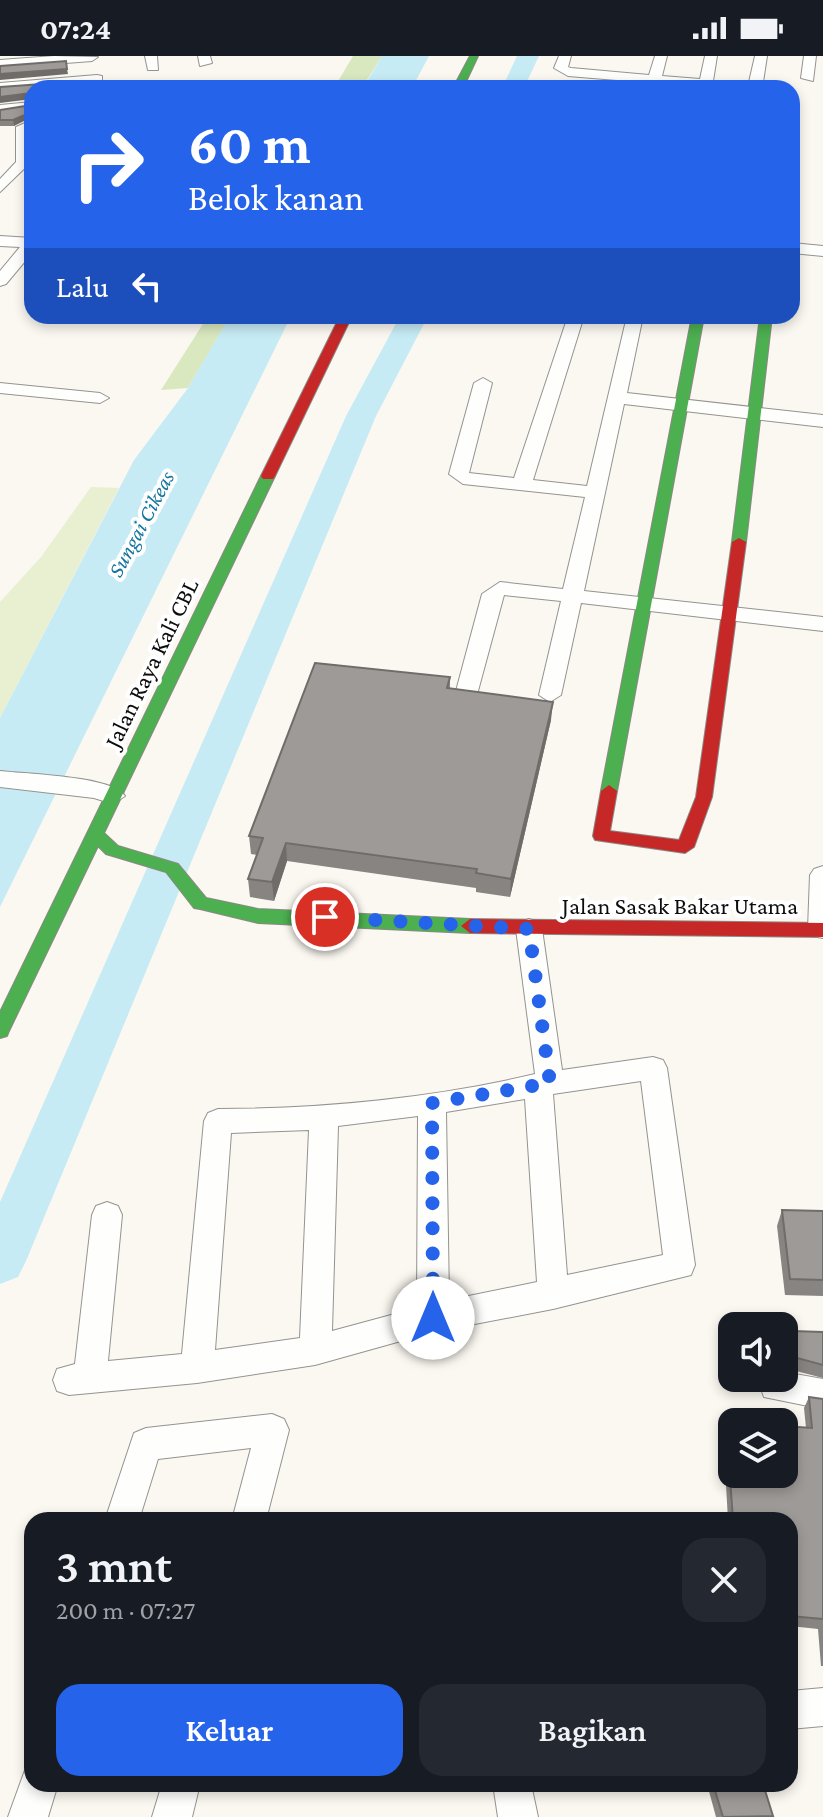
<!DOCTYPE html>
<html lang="id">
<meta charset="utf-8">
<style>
:root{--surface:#171b24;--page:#242831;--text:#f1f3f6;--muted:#9ea1a6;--accent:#2563eb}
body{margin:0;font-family:"Crimson Pro",serif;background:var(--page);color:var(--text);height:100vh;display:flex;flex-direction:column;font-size:30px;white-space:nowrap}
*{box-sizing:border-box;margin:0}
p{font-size:26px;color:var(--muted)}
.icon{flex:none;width:44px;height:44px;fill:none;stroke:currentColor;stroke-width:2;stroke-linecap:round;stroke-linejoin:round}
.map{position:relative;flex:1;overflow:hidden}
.drawer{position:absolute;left:24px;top:1456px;width:774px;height:280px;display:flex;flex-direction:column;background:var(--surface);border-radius:24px;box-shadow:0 4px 12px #0003}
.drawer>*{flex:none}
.banner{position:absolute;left:24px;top:24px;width:776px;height:244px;border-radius:24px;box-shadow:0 4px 12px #0003;background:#2563eb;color:#fff;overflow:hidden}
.controls{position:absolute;left:718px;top:1256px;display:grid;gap:16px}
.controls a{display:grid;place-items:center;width:80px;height:80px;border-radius:16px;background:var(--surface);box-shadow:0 4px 12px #0003;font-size:40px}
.pin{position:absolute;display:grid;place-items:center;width:68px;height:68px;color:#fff;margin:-34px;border:4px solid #fff;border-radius:50%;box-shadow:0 2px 8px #0007}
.me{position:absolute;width:88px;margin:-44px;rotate:0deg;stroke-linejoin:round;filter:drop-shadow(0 0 6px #0008)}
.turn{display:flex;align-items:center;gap:28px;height:168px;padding:0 32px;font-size:36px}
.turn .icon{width:104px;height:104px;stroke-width:2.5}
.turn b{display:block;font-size:56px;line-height:68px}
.then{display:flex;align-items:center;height:76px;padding:0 32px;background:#0003;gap:16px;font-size:30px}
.round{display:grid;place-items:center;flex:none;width:84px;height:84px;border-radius:24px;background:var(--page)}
.headline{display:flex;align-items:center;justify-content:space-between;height:136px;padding:0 32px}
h1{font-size:48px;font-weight:600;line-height:60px}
.cta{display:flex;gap:16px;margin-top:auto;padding:16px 32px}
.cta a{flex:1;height:92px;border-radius:24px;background:var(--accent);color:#fff;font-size:32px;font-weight:600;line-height:92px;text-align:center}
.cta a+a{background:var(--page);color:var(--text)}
.status{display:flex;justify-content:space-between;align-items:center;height:56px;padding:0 40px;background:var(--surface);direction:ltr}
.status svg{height:22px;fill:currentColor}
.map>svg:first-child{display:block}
.green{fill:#e8f0d1}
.forest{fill:#d9e8bf}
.water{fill:#c7ebf5}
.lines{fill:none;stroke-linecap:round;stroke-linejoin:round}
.river{fill:#c7ebf5;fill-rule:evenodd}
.street-casing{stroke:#949390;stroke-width:2}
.fast-casing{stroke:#8b8986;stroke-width:2}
.jam-casing{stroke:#8b8986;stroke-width:2}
.street{fill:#fefefd;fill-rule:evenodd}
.fast{fill:#4caf50;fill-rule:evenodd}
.jam{fill:#c62828;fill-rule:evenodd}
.wall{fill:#888482}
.shaded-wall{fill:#6f6c6a}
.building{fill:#9e9a97;stroke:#6f6c6a;stroke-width:2}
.route{stroke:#2563eb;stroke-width:14;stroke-dasharray:0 25.2}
.labels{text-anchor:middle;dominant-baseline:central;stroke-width:8;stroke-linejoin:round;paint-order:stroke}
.far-water-label{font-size:22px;font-style:italic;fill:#1576a0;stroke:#fff}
.street-label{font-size:24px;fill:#0d0d0d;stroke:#fff}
</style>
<div class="status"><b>07:24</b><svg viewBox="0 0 49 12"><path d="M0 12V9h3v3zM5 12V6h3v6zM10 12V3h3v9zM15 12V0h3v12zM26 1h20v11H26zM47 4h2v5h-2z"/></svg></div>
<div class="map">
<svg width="823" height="1761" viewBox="0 0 823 1761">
<rect width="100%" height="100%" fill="#fbf8f1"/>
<path class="green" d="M91,431L119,432L0,662V546L41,501Z"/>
<path class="forest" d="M353,0H382L362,32H334Z
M208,260H231L188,332L161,334Z"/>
<path class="water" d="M382,0H429L412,32H363Z
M230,260H291L0,851V662L134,404L188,332Z"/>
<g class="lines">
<path class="river" d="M517,0H539L524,32H502Z
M400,260H428L376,360L26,1205L18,1221L0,1228V1146L346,360Z"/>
<g class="street-casing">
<path id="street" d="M54,0L98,1L92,5L0,12V4Z
M145,0H157L158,14H148Z
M198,0H210L212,7L200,10Z
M559,0H571L568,11L571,12L649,19L655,0H667L662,20L700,23L705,0H717L713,25L702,31L568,20L554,12Z
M755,0H767L763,26L756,30L749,26Z
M804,0H816L813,25L801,22Z
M97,19L102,20V26L0,35V27Z
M32,46V54L0,57V49Z
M32,64L30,107L0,136V123L16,106V71Z
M0,180L32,182V197L6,228L0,230V215L20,191L0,190Z
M792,187L823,190V200L792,197Z
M568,260H584L533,424L587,430L627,260H643L627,337L823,359V371L624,348L584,535L823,561V575L581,547L561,639L550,646L539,639L561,545L504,539L478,635L475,640H459L456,635L482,538L500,526L563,533L585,441L463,428L449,418L474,327L483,322L492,327L469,417L514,422Z
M0,327L100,337L109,342L100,347L0,337Z
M0,715C25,718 113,720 125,740L113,748L94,742L0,731Z
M823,810V882L812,880L808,873L810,819L814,813Z
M529,863L538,866L542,873L562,1014L653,1001L663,1004L667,1012L695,1209L691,1219L553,1253L433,1276L315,1309L197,1327L69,1339L57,1335L53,1324L57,1313L75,1308L92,1159L96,1150L107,1146L118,1150L122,1159L108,1305L182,1298L204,1065L208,1057L218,1053C320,1053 435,1042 535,1018L516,873L520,866ZM641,1025L663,1199L567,1219L553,1038ZM525,1043L537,1226L449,1244L446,1056ZM418,1060L417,1252L332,1275L338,1070ZM309,1074L300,1282L215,1294L231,1077Z
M784,1316L823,1323V1353L764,1341L760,1330L763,1322H784Z
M272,1358L284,1363L289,1374L266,1464H232L251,1392L158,1403L139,1464H105L134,1377L146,1372Z
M823,1632V1670L790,1673V1635Z
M32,1712V1728H58L48,1761H8L25,1714Z
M162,1728H200L192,1761H152Z
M493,1728H531L538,1761H498Z"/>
</g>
<g class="fast-casing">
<path id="fast" d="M470,0H478L463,32H453Z
M692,260H704L617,735L609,741L601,735Z
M760,260H772L746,486L739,490L732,486Z
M268,416L275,420L104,777L118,790L178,808L206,842L258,853L470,863L479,870L470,877L258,867L200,853L194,852L166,816L106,798L98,790L9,975L7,980L0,982V956L261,420Z"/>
</g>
<g class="jam-casing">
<path id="jam" d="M340,260H352L275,420L273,423H263L261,420Z
M739,482L746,486L712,741L694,791L685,797L595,784L593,780L601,735L609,729L617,735L610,775L679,784L696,741L732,486Z
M470,863L823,867V881L470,877L461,870Z"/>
</g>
<use href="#street" class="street"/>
<use href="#fast" class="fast"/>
<use href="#jam" class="jam"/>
</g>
<path class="wall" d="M32,49L14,70H0V54Z
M450,621V632L551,664L510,841L476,836V832L287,805L274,845L250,841L248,823L257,799L251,798L249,780Z
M782,1154L823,1155V1240L785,1239L777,1170Z
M792,1275L823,1276V1322L792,1314L788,1288Z
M809,1341L823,1343V1610H821L818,1573L790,1570V1464H728L723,1377L726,1365L806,1372L804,1352Z
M707,1728H763L773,1760L716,1761Z"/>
<path class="shaded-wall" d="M67,13L68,18L0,24V18Z
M31,37L32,43L0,47V41Z
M32,56V61L14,70L13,64Z
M553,646L551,664L510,841L511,823Z
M286,787L287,805L274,845L272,826Z"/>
<path class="building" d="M66,5L67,13L0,18V10Z
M70,26L72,32H32V42L31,37L0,41V31Z
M32,49V56L13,64H0V54Z
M315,607L450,621L447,632L553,646L511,823L476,817L477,813L286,787L272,826L248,823L263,782L249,780Z
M782,1154L823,1155V1224L790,1223Z
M792,1275L823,1276V1309L797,1302Z
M809,1341L823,1343V1563L790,1560V1464H733L726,1365L738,1366H732V1418H784V1370L812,1372Z
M713,1728H763L773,1760L723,1761Z"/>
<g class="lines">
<path class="route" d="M325,861L529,873L550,1027L432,1047L433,1262"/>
</g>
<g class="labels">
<g class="far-water-label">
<text transform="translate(141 468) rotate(-62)">Sungai Cikeas</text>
</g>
<g class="street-label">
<text transform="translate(151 607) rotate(-64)">Jalan Raya Kali CBL</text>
<text x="680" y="849">Jalan Sasak Bakar Utama</text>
</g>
</g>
</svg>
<div class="controls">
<a><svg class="icon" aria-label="sound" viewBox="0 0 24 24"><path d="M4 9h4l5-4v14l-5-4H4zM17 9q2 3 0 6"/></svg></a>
<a><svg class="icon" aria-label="layers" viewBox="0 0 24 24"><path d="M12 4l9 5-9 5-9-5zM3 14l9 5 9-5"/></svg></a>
</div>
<div class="pin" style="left:325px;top:861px;background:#d93025"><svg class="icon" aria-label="arrive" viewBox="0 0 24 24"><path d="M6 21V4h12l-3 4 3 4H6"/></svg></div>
<svg class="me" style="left:433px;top:1262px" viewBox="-20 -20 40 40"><circle r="19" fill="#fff"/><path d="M0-13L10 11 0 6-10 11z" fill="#2563eb"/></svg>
<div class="banner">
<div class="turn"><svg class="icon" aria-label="right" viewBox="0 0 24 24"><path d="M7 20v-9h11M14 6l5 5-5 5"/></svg><div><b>60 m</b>Belok kanan</div></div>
<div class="then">Lalu<svg class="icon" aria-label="left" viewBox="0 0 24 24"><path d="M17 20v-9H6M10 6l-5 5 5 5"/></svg></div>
</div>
<section class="drawer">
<div class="headline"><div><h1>3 mnt</h1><p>200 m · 07:27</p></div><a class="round"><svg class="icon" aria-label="close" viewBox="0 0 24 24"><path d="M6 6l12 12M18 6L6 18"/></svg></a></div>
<div class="cta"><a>Keluar</a><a>Bagikan</a></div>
</section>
</div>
